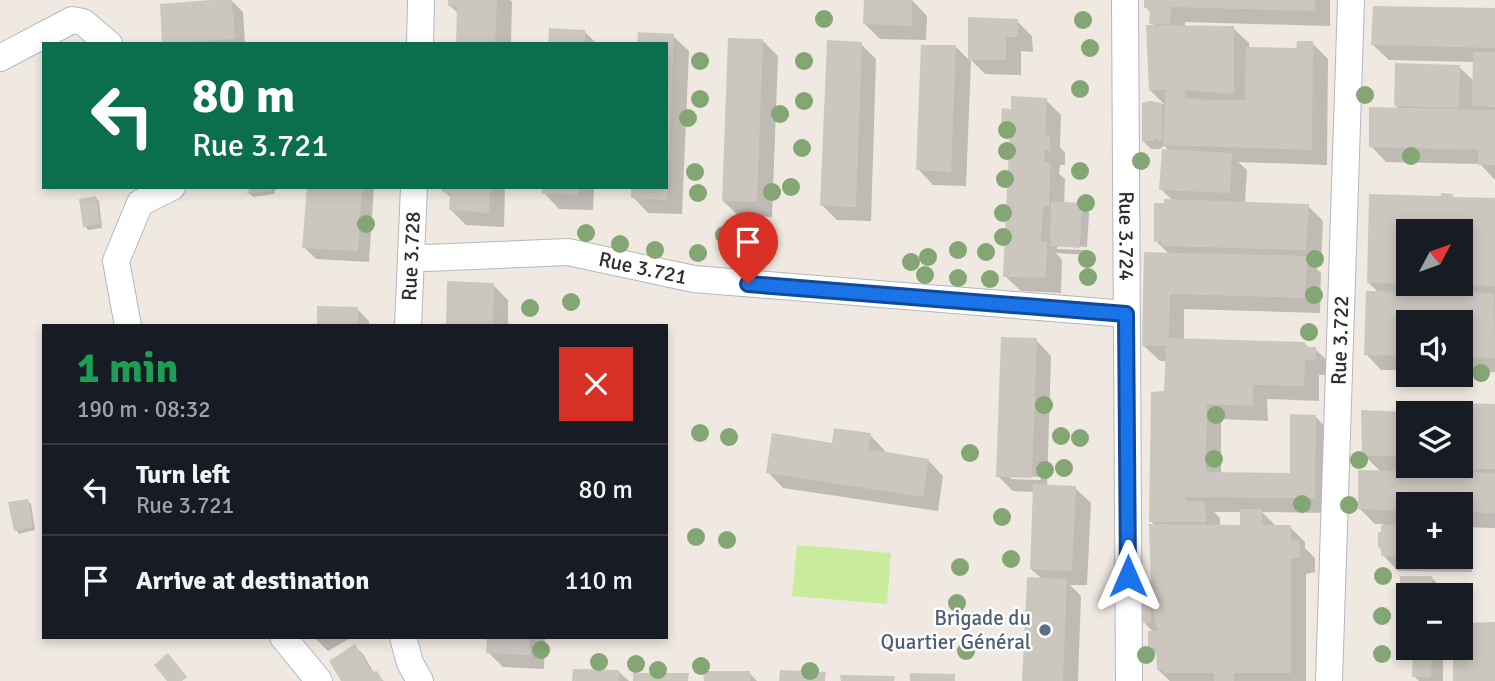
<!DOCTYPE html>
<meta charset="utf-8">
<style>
:root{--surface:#171b24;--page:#20242c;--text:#f1f3f6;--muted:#9ea1a6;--line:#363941}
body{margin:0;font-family:Signika,sans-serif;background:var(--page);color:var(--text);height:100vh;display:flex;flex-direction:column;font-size:26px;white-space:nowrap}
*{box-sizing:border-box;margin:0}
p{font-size:23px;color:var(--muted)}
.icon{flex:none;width:38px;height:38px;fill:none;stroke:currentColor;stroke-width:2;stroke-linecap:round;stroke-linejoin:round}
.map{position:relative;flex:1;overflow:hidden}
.drawer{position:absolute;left:42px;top:324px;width:626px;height:315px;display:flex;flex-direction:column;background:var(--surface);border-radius:0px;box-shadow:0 4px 10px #0003}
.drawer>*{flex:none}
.banner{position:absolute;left:42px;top:42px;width:626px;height:147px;border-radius:0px;box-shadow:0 4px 10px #0003;background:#0b6e4f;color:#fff;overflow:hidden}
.needle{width:46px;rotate:49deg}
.controls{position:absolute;left:1396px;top:219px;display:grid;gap:14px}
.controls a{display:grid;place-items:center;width:77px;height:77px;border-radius:0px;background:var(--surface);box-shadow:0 4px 10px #0003;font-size:35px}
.pin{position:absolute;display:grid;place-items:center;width:60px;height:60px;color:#fff;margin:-72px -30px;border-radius:50% 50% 50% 0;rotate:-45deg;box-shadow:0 0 7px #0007}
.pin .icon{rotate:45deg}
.me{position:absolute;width:77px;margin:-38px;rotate:0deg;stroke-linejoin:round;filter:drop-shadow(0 0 5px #0008)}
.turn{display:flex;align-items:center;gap:24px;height:147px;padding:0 35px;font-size:32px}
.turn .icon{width:91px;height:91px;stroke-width:2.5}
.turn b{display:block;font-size:49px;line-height:60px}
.round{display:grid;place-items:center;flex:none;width:74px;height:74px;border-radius:0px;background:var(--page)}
.headline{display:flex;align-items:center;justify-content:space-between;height:119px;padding:0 35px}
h1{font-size:42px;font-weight:700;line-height:52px;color:#1e9e55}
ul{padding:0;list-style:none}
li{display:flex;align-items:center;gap:21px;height:91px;padding:0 35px;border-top:2px solid var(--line)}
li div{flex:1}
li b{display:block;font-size:26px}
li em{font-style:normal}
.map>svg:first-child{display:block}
.pitch{fill:#c9ec9a}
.shadow{fill:#0003;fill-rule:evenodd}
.building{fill:#cbc7bf}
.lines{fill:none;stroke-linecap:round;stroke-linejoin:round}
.street-casing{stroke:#b4b7c1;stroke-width:28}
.street{stroke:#fff;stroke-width:26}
.tree{fill:#84a574}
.route-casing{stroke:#114b97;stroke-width:18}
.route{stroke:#1a73e8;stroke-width:12}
.service-dot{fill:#5c6f8a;stroke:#fff;stroke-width:2.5}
.labels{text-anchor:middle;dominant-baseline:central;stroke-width:5;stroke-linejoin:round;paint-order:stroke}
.street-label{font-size:21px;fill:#2e2e2e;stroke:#fff}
.service-label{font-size:21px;fill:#4e5e75;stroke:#fff;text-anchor:end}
</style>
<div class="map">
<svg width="1495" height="681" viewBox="0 0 1495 681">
<rect width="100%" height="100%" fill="#efe9e1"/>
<path class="pitch" d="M797,545L891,553L887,604L792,596Z"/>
<path class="shadow" d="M231,0L243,12L245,44H164Z
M450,0H510L512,2L511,44H458L459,14L450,6Z
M866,0H912L927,16L926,40L880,39L865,24Z
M1146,0H1330V26L1185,22V27L1233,28L1249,43V48L1298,50L1312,43L1328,59L1327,165L1238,162L1247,170L1245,204L1308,206L1323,221L1321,265H1313L1321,273L1320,313L1184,309V340L1305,344L1309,348L1315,349L1331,364V375H1319V401L1267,399L1268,421L1221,419V474H1292L1315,416L1330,432L1329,513L1262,512L1277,527H1290L1305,542V548L1315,558V572L1306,574V681H1170L1158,670V656L1150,647L1154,633L1144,622L1153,583L1155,526L1151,521L1166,393L1167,361H1160L1144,346L1169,254L1156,241L1173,201L1161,189L1170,151L1164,146L1160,149H1151L1143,141L1158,105L1164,104L1150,90L1155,26L1151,23V13L1146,7ZM1214,512H1242V527L1220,526V518Z
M1495,10V180L1480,164L1386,162L1371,146L1400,110L1395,105L1459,67L1474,81V62L1389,60L1373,45Z
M970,19L1017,21L1032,36L1033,52L1021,51V75L985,74L971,60L966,186L933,185L918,169L956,47L970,61Z
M584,31L597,44H550Z
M673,36L689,51L682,214L648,213L633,197L667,187V44Z
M762,40L778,56L772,217L739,216L723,201Z
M861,44L876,59L871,221L837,220L822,205Z
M1046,100L1061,115L1060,147L1065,153V165H1060L1059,174L1065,179L1064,204L1081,205L1089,213L1087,247L1057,245V249L1087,250V255L1056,253L1062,260L1061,293L1021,291L1005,276L1011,131L1003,123L1012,111Z
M252,187H276L274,194L253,197L249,193Z
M308,187H374L369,262L316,259L304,247Z
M444,187H505L504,227L466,225L451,210L452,199L444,191Z
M544,187H594L593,210L559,209L544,193Z
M1452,195L1455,198L1495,200V372L1461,371V322H1409V370H1381L1366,354L1379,293L1368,282L1371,196L1443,198ZM1409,231H1461V284H1409Z
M96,198L99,201L102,228L88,230L85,226Z
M493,285L508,300V326H448Z
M357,309L369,321V326H319Z
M1036,340L1051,356L1047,487L1075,488L1091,503L1087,585H1070L1081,596L1078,681H1024L1042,579L1031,569L1034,492L1013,491L998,476ZM1011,476L1041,477L1040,480L1011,479Z
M1495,406V528L1461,527V504H1409V556H1461V530L1473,541L1472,572L1398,571L1383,555L1380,548L1383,524H1375L1360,509L1381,472L1364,455L1409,414V466H1461V413H1432Z
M870,435L885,451V453L928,460L943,476L938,511L783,488L768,472L833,445Z
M27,501L31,504L35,530L19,534L16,530Z
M1402,578H1432L1444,590V595H1409V623L1402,616Z
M314,637H352L328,651Z
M488,637H545L544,669L503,667L488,652Z
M355,647L363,654L374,673L384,681H343Z
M1414,648H1443V681H1419L1414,676Z
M619,672L629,681H574Z
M749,673L757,681H705Z"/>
<path class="building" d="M211,0H232L235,39L162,44L160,4Z
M448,0H497L495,44H456L457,6H448Z
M864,0H912V26L863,24Z
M1144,0H1315V11L1171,7L1170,24H1149L1150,8H1144Z
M1373,6L1495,8V48L1371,45Z
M968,17L1018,19V37H1006V60H968Z
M1146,25L1234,26V94L1185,90V99L1245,100L1246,47L1296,48L1297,41H1313L1312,150L1163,145L1166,89L1149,91Z
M549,28L585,30V44H548Z
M638,32L674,34L669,161H667V44H637Z
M728,38L763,39L757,202L722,201Z
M827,40L862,42L856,207L820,206Z
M921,45H956L951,172L916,170Z
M1473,52H1495V107L1472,106Z
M1395,63L1460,65L1459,108L1394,106Z
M1011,96L1047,98L1045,135H1050V151L1045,150L1044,162H1050L1049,206H1043L1041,242H1047L1046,278L1003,277L1010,124L1001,123L1002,108L1011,109Z
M1150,101L1162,103V141H1157V138L1152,141L1142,142V103Z
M1369,107L1495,110V165H1478V150L1369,147Z
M1162,149L1232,153L1230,193L1159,190Z
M250,187H272L271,191L247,194Z
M307,187H362L358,251L302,248Z
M442,187H490L489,213L449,210L450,193L442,192Z
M542,187H578V195L542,194Z
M631,187H668L667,200L631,198Z
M1441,193L1453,194V197L1495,198V286L1461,285V231H1409V284L1367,283L1369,194L1441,196Z
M96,196L100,224L83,227L79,199Z
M1164,199L1309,204L1306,250L1162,246V241L1154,242V203H1164Z
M1051,201L1082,203L1080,248L1050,246Z
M1144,252L1307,256L1305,298L1170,294L1169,338L1305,342V347H1316V360H1305L1304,386L1253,385V406L1207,404L1206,472L1290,473V414L1316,415L1315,498L1185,497L1186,501H1205L1206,522H1149L1151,392L1164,391L1166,346H1142Z
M447,281L494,283L493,326H446Z
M1366,291L1494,293L1495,358L1461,357V322H1409V356L1364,355Z
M317,306L358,307V326H317Z
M1001,337L1037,338L1032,478L996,477Z
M1430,402L1495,404V469H1468V457L1461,459V413H1430Z
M1361,410L1409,412V456H1362Z
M834,428L871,433L868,449L929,459L923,497L766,473L772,433L832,443Z
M1358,470L1495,473V513L1461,512V504H1409V511L1358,509Z
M1033,484L1076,486L1072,571L1030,569Z
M28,499L33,527L14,531L8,502Z
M1240,509H1262V525H1291V540L1300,541V557L1291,559V673H1234V681H1214V673H1163L1164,670H1157L1156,648H1148V631H1157L1154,610H1151V622L1142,623L1143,582L1151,581L1149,524L1240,525Z
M1409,524V557L1381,556V548H1378V532H1381V525Z
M1400,576H1432V595H1409V617H1400Z
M1027,577L1067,579L1063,681H1022Z
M1495,622V681H1453V648H1461V623Z
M487,637H530V655L486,653Z
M355,644L372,672L377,671L383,681H341L329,661Z
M1413,648H1432L1431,677H1412Z
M168,653L187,677L182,681H167L154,665Z
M573,669L619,670V681H572Z
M780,670L826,672L825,681H779Z
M703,671H750V681H704Z
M633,673H689L688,681H633Z
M910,673L955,674V681H910Z
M840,675L895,676L894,681H841Z"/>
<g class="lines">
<g class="street-casing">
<g id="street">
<path id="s1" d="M1125,0L1129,681"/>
<path d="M420,44L421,0"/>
<path d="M0,58L72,20L83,22L109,44"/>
<path id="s2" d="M411,255L427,258L568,252L694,279L1126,314"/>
<path d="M128,326L116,261L140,203L172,187"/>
<path id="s3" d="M408,326L414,187"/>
<path d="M283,637L319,681"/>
<path d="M403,637L410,663L420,681"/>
<path id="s4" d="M1329,681L1351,0"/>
</g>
</g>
<use href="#street" class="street"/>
</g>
<g class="tree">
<circle cx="824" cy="19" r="9"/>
<circle cx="1083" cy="20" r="9"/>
<circle cx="1090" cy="48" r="9"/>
<circle cx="700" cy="61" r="9"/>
<circle cx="804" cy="61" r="9"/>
<circle cx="1080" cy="89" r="9"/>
<circle cx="1365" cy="95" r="9"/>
<circle cx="700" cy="99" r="9"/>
<circle cx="804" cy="101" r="9"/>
<circle cx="780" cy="114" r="9"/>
<circle cx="688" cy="118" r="9"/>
<circle cx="1007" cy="130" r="9"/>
<circle cx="802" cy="148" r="9"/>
<circle cx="1007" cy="151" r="9"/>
<circle cx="1411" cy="156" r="9"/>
<circle cx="1141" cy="161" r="9"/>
<circle cx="1080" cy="171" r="9"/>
<circle cx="695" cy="172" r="9"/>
<circle cx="1005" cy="179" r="9"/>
<circle cx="791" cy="187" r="9"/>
<circle cx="772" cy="192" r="9"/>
<circle cx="698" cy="193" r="9"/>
<circle cx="1086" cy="203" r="9"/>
<circle cx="1003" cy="213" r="9"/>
<circle cx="366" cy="224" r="9"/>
<circle cx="586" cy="233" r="9"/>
<circle cx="724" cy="235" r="9"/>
<circle cx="1003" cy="237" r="9"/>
<circle cx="742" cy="240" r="9"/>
<circle cx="620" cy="244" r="9"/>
<circle cx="655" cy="250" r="9"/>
<circle cx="958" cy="250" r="9"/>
<circle cx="986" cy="252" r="9"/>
<circle cx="698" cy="253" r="9"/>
<circle cx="928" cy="257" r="9"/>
<circle cx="742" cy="259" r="9"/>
<circle cx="1087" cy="259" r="9"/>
<circle cx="1315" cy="259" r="9"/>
<circle cx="911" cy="262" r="9"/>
<circle cx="925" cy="275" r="9"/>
<circle cx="1088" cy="277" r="9"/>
<circle cx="958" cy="278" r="9"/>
<circle cx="990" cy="279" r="9"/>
<circle cx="1314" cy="295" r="9"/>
<circle cx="571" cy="302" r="9"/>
<circle cx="530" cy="308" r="9"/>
<circle cx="1309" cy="332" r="9"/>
<circle cx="1481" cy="373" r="9"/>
<circle cx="1044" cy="405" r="9"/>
<circle cx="1216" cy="415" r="9"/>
<circle cx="700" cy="433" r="9"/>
<circle cx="1061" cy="436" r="9"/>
<circle cx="729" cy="437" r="9"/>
<circle cx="1080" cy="438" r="9"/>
<circle cx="970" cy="453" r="9"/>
<circle cx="1214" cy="459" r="9"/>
<circle cx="1359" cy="460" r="9"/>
<circle cx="1064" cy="468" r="9"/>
<circle cx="1045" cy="470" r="9"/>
<circle cx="1302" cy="504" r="9"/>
<circle cx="1349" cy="505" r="9"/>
<circle cx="1002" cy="517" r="9"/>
<circle cx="696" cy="537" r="9"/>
<circle cx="727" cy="540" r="9"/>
<circle cx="1011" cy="559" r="9"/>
<circle cx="960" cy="567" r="9"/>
<circle cx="1383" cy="576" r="9"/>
<circle cx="957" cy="603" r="9"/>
<circle cx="1382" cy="616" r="9"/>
<circle cx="541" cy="650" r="9"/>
<circle cx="966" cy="651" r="9"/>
<circle cx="1382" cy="654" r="9"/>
<circle cx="1146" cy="655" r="9"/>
<circle cx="599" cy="662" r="9"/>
<circle cx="636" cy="664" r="9"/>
<circle cx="701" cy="666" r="9"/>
<circle cx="658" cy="670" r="9"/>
<circle cx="810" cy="671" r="9"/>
</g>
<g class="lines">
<g class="route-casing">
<path id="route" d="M748,284L1126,314L1128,576"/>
</g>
<use href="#route" class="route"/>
</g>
<circle class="service-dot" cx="1045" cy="630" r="7"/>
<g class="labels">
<g class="street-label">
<text stroke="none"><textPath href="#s1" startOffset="236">Rue 3.724</textPath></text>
<text stroke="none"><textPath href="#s3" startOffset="70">Rue 3.728</textPath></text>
<text stroke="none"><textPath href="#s2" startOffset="234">Rue 3.721</textPath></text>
<text stroke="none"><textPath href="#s4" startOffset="341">Rue 3.722</textPath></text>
</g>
<g class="service-label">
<text x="1031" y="618">Brigade du<tspan x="1031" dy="24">Quartier Général</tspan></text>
</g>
</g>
</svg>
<div class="controls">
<a><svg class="needle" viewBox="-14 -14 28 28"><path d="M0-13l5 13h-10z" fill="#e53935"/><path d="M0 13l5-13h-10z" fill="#9ea1a6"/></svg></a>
<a><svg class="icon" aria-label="sound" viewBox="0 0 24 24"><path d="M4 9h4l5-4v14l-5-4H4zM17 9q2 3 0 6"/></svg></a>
<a><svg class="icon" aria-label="layers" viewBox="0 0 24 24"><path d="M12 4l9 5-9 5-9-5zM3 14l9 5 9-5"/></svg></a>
<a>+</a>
<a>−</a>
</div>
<div class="pin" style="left:748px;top:284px;background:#d93025"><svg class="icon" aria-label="arrive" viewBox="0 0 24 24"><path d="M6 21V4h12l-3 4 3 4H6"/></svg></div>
<svg class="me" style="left:1128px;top:576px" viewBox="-20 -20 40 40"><path d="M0-17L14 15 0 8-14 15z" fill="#1a73e8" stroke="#fff" stroke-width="4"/></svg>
<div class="banner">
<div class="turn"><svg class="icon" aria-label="left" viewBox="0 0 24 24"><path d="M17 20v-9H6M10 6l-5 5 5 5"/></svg><div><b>80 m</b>Rue 3.721</div></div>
</div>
<section class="drawer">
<div class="headline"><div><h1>1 min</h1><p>190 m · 08:32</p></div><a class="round" style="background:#d93025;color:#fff"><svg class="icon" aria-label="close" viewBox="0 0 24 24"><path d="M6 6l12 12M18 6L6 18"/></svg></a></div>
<ul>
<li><svg class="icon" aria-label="left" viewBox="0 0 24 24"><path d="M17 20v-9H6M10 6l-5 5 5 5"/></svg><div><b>Turn left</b><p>Rue 3.721</p></div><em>80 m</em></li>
<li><svg class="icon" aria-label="arrive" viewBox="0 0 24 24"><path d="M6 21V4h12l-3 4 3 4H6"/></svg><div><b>Arrive at destination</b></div><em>110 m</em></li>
</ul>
</section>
</div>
